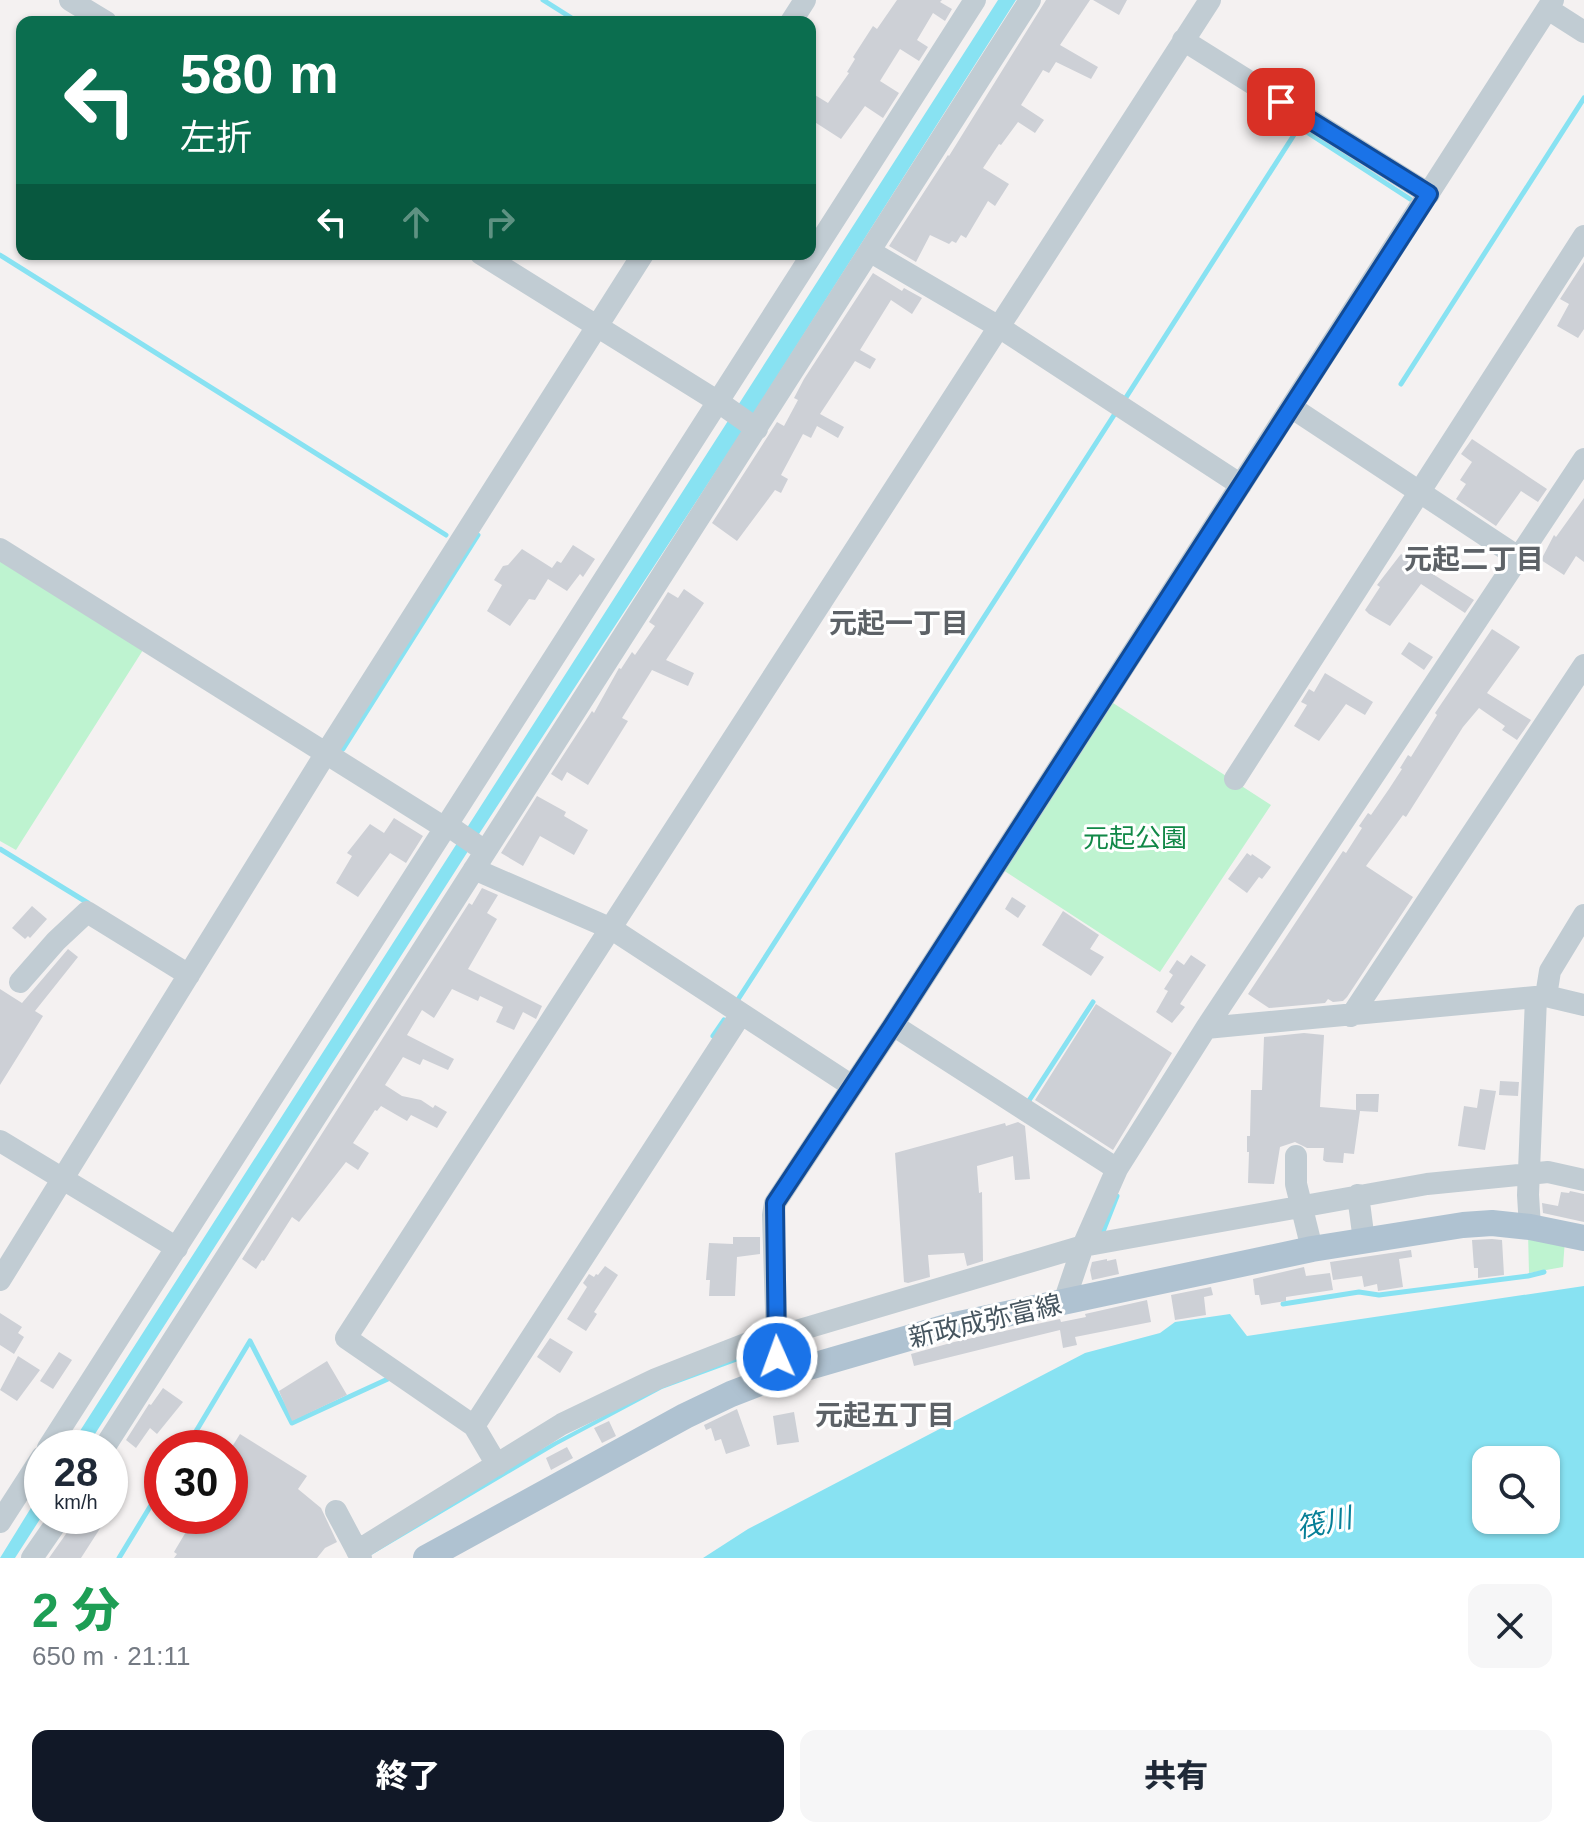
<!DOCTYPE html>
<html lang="ja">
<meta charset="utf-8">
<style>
:root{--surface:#fff;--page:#f6f6f7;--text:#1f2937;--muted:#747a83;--accent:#111827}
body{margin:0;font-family:Helvetica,"Noto Sans JP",sans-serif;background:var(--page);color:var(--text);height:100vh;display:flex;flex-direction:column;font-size:30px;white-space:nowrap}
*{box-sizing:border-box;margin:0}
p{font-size:26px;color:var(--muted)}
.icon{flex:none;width:44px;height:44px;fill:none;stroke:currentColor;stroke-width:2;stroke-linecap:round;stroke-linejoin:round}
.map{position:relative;height:1558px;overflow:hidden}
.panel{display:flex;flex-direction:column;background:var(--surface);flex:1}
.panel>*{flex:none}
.hud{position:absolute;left:16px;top:16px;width:800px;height:244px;border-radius:16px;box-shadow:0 2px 6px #0004;background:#0b6e4f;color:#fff;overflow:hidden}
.controls{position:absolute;left:1472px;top:1446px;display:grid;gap:16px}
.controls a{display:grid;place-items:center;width:88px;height:88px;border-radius:16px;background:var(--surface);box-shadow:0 2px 6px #0004;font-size:40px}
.speed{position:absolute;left:24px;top:1430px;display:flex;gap:16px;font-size:40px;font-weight:700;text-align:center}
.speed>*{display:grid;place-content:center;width:104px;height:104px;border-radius:50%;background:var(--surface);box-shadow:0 2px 6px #0004;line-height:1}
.speed small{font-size:20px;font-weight:400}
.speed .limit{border:12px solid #d22;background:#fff;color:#111}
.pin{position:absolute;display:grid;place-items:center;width:68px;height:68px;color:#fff;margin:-34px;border-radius:16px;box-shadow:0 4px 12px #0006}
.me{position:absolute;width:88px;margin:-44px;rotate:358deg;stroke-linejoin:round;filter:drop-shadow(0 0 6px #0008)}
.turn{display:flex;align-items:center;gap:28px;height:168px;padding:0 32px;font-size:36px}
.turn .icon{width:104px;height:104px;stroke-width:2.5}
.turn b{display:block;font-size:56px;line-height:68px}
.lanes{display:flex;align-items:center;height:76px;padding:0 32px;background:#0003;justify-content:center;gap:40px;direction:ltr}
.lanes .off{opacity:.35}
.round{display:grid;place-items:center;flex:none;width:84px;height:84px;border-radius:16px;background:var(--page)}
.overview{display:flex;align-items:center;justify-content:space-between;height:136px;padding:0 32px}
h1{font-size:48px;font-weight:800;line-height:60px;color:#1e9e55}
.action{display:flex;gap:16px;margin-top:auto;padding:16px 32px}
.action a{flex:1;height:92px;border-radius:16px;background:var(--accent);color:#fff;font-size:32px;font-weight:800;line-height:92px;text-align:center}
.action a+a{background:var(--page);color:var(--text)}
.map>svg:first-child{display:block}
.green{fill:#bef3d0}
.water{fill:#88e2f2;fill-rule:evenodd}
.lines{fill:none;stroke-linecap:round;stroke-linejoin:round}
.stream{stroke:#88e2f2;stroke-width:5}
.building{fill:#cdd0d6}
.minor{stroke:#c1ccd3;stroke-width:22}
.major{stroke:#afc2d1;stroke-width:26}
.route-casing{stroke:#114b97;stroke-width:20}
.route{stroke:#1a73e8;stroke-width:14}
.labels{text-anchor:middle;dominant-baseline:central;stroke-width:6;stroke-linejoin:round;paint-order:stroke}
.park-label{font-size:26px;fill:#118847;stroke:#fff}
.street-label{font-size:26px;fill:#475660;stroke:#fff}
.neighbourhood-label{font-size:28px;font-weight:bold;fill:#5d6267;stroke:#fff}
.water-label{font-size:28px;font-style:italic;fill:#067f97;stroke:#fff}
</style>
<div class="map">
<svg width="1584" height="1558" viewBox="0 0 1584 1558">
<rect width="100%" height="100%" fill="#f4f1f1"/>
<path class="green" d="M0,560L143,650L16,850L0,841Z
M1110,701L1271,805L1160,972L1003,870Z
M1528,1232L1565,1239L1563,1267L1529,1273Z"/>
<path class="water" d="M998,0H1016L743,430L479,834L86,1448H69Z
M1584,1286V1558H703L748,1529L1085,1353L1160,1333L1175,1322L1230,1314L1247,1336ZM1546,1460V1520H1486V1460Z
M767,1344L768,1350L662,1389L557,1445L368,1557L366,1552L552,1443L658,1387Z
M42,1490V1516L15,1558H0Z"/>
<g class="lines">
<path class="stream" d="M543,0L578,22
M0,255L446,535
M1401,384L1584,98
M1122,397L1125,399L1299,127L1410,199
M343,749L478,535
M0,849L88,903
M737,1001L1116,412
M713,1036L724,1020
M1031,1104L1028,1102L1093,1002
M1102,1234L1117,1196
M1283,1304L1359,1292L1379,1295L1528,1276L1544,1272
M186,1448L250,1341L292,1423L390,1378
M119,1558L162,1487"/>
</g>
<path class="building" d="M897,0H942L940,2L952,9L945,21L933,13L917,40L928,47L919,61L900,49L880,81L899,93L883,118L865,106L841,139L810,119V92L828,103L849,73L847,72L855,59L853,57L873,26L877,29Z
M1046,0H1090L1060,45L1098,67L1091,79L1056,62L1049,73L1043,70L1021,105L1044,120L1035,133L1018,122L1001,145L999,144L983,168L1009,184L995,206L988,201L966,238L961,235L956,243L952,241L949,244L930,235L916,262L889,246L948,155L949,156Z
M1093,0H1127L1119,15Z
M1584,262V329L1578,338L1557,326L1569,304L1560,299Z
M873,273L902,291L904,288L922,298L912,314L891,300L860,350L876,359L870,369L855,361L820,414L844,427L838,438L817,426L811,438L803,434L781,475L788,479L781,493L775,490L737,541L712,523L777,422L784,426L798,400L794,398L804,379Z
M1472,439L1547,489L1538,502L1521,491L1496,526L1456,499L1466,484L1460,480L1472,462L1461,454Z
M1584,498V562L1576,556L1564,575L1541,560L1554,535L1556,537Z
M573,545L595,559L583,577L580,574L567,591L548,579L535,600L529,599L510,626L487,611L502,585L494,580L503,566L508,565L522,549L552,568L557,561L561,563Z
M1401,554L1474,600L1465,613L1421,584L1390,626L1369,614L1365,610L1380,587L1377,585Z
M684,589L704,603L666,660L694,673L688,686L652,670L622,718L628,721L588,785L567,772L562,781L551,774L592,711L594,713L619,668L621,669L632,652L635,655L655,626L649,622L668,592L678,598Z
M1492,629L1520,647L1487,693L1531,720L1517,740L1502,730L1505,726L1479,708L1463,727L1406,817L1403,815L1366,866L1413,897L1347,997L1343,1001L1333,1002L1328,999L1325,1003L1269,1008L1248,994L1343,851L1346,853L1362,828L1359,826L1368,813L1371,815L1389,789L1402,769L1400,768L1408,755L1411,757L1437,715L1435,713Z
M1409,642L1433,657L1424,670L1401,654Z
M1325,673L1373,702L1365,715L1346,704L1319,741L1294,726L1307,705L1301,702L1309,689L1314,692Z
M537,796L566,812L564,816L588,830L574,855L540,836L523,866L501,853Z
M394,818L423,836L406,863L390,853L358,897L336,883L352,856L347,853L370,824L384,833Z
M1247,853L1251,856L1252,854L1271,867L1262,879L1259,877L1247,893L1228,879Z
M482,888L498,895L487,913L497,919L468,969L542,1006L538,1015L536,1019L523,1012L514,1030L496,1022L503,1007L480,996L478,1001L452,989L434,1018L422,1010L407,1035L454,1059L448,1070L423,1059L420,1065L403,1057L385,1085L402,1096L421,1100L433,1108L435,1105L447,1112L437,1128L411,1115L407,1121L381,1106L377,1111L375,1110L353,1143L369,1153L358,1170L346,1162L299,1222L292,1217L264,1261L262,1260L256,1269L242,1259L469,903L472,905Z
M1012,897L1026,906L1018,918L1005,909Z
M32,906L47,919L30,938L28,936L25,939L12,928Z
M1063,911L1099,935L1090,949L1104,957L1091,976L1042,945Z
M68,949L78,957L35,1011L43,1016L0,1085V989L22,1003Z
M1191,955L1206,965L1180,1004L1185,1007L1172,1023L1156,1012L1168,991L1164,989L1173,975L1169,972L1177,960L1184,965Z
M1096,1004L1172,1053L1113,1150L1035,1100Z
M1304,1033L1324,1035L1320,1107L1356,1110V1094H1379L1378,1112L1360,1111L1354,1154L1344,1153L1343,1163L1326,1162L1323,1160L1324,1148H1307L1295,1142L1280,1147L1274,1184L1248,1183L1249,1152H1247V1136H1250L1251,1090H1262L1264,1037Z
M1500,1081L1519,1082L1518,1096L1499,1095Z
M1480,1089L1496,1091L1485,1150L1458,1146L1464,1106L1477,1108Z
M1018,1122L1025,1126L1030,1179L1015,1180L1013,1156L977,1166L979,1193L982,1192L983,1261L967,1266L964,1253L928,1255L930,1277L908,1283L904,1282L895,1153L1005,1123L1006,1126Z
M1570,1191L1584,1194V1222L1543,1213L1542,1203L1558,1206L1561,1192L1569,1193Z
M733,1237H760V1254L737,1257L735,1296H709L710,1280H706L709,1243L733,1244Z
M1492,1239L1502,1240L1504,1275L1478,1278V1268H1474L1472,1240Z
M1411,1250L1412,1257L1399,1259L1403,1287L1378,1291L1377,1284L1364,1287L1362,1276L1333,1280L1330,1262Z
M1107,1259V1261L1116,1259L1119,1274L1092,1280L1090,1270L1092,1262Z
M605,1266L618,1275L594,1312L597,1314L586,1331L567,1319L587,1287L583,1283L589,1274L594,1277L596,1274L598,1275Z
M1304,1267L1306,1276L1330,1273L1333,1290L1286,1297V1301L1261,1305L1259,1295H1255L1253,1279Z
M1211,1287L1213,1295L1204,1297L1206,1315L1175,1320L1171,1295Z
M1147,1300L1151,1322L1075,1337L1077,1345L1063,1348L1060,1330L914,1366L911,1354L954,1342L1060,1319L1061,1322L1086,1317L1085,1314Z
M0,1313L22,1327L18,1333L24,1337L14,1354L0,1345Z
M550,1338L573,1352L560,1373L537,1357Z
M59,1352L72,1360L53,1389L40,1381Z
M18,1356L40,1370L17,1401L0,1390Z
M327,1361L347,1395L292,1421L279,1391Z
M163,1388L183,1402L157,1434L150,1428L136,1448L126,1440L149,1404L151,1405Z
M737,1409L750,1446L726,1454L721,1439L715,1441L711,1428L706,1430L704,1425Z
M794,1412L799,1442L777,1445L773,1416Z
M609,1421L616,1436L602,1443L594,1428Z
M240,1434L307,1476L298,1489L321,1508L337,1542L325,1548L317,1558H174L177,1554L174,1552L190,1525L175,1516H230V1450Z
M567,1447L573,1458L551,1470L546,1458Z
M75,1516H108L81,1558H49L73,1524Z"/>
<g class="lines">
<path class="minor" d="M70,0L106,22
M1548,9L1584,32
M791,22L805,0
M1183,40L1429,194
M871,252L999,327L1241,485
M481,254L717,401L757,429
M1291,407L1518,557
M0,549L445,828
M1235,779L1584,236
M447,825L485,851
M474,869L612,929L852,1086
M20,982L56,941L87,912L189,975
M1546,996L1550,971L1584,915
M1351,1016L1584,665
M893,1025L1117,1169
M1206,1028L1546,996L1584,1005
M0,1141L177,1248
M1296,1156V1184L1312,1249
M1358,1195L1364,1241
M1530,1227L1528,1195L1536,998
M0,1280L326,753L643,254
M1064,1302L1083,1246L1117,1169L1206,1028L1584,459
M776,1337L1083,1246L1427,1184L1548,1172L1584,1180
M778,1376L773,1215L775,1203L893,1025L1553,0
M474,1426L741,1014
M48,1448L975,0
M104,1448L1030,0
M497,1465L474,1426L346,1338L1210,0
M336,1511L361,1558
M0,1522L42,1457
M357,1551L562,1424L656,1379L776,1332
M32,1558L61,1516"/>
<path class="major" d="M426,1558L685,1416L731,1394L778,1376L950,1326L1312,1249L1463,1225L1492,1223L1530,1227L1584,1238"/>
</g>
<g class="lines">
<g class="route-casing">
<path id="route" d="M777,1357L775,1203L893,1025L1429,194L1281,102"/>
</g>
<use href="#route" class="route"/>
</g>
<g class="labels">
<g class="park-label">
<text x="1135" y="838">元起公園</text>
</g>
<g class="street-label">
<text transform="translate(985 1321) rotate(-13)">新政成弥富線</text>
</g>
<g class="neighbourhood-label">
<text x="1474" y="559">元起二丁目</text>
<text x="899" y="623">元起一丁目</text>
<text x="885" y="1415">元起五丁目</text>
</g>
<g class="water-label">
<text transform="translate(1324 1523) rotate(-12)">筏川</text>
</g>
</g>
</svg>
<div class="controls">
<a><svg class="icon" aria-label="search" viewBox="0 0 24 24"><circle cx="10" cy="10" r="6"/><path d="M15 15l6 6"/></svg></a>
</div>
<div class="speed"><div>28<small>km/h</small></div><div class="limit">30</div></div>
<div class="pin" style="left:1281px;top:102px;background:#d93025"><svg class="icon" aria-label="arrive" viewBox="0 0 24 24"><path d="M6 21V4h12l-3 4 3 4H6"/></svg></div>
<svg class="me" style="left:777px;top:1357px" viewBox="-20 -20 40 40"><circle r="17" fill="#1a73e8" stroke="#fff" stroke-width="3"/><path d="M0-11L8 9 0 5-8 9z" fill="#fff"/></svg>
<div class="hud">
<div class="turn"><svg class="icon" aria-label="left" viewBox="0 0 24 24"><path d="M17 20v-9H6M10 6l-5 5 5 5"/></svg><div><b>580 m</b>左折</div></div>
<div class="lanes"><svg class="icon" aria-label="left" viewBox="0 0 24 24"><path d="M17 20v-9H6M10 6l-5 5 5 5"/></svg><svg class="icon off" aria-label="ahead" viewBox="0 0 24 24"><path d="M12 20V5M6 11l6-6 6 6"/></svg><svg class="icon off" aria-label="right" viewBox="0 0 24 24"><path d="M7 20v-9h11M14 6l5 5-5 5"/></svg></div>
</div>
</div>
<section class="panel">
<div class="overview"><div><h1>2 分</h1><p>650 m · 21:11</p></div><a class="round"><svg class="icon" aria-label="close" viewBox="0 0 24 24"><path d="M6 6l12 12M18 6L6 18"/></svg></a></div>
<div class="action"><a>終了</a><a>共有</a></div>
</section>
